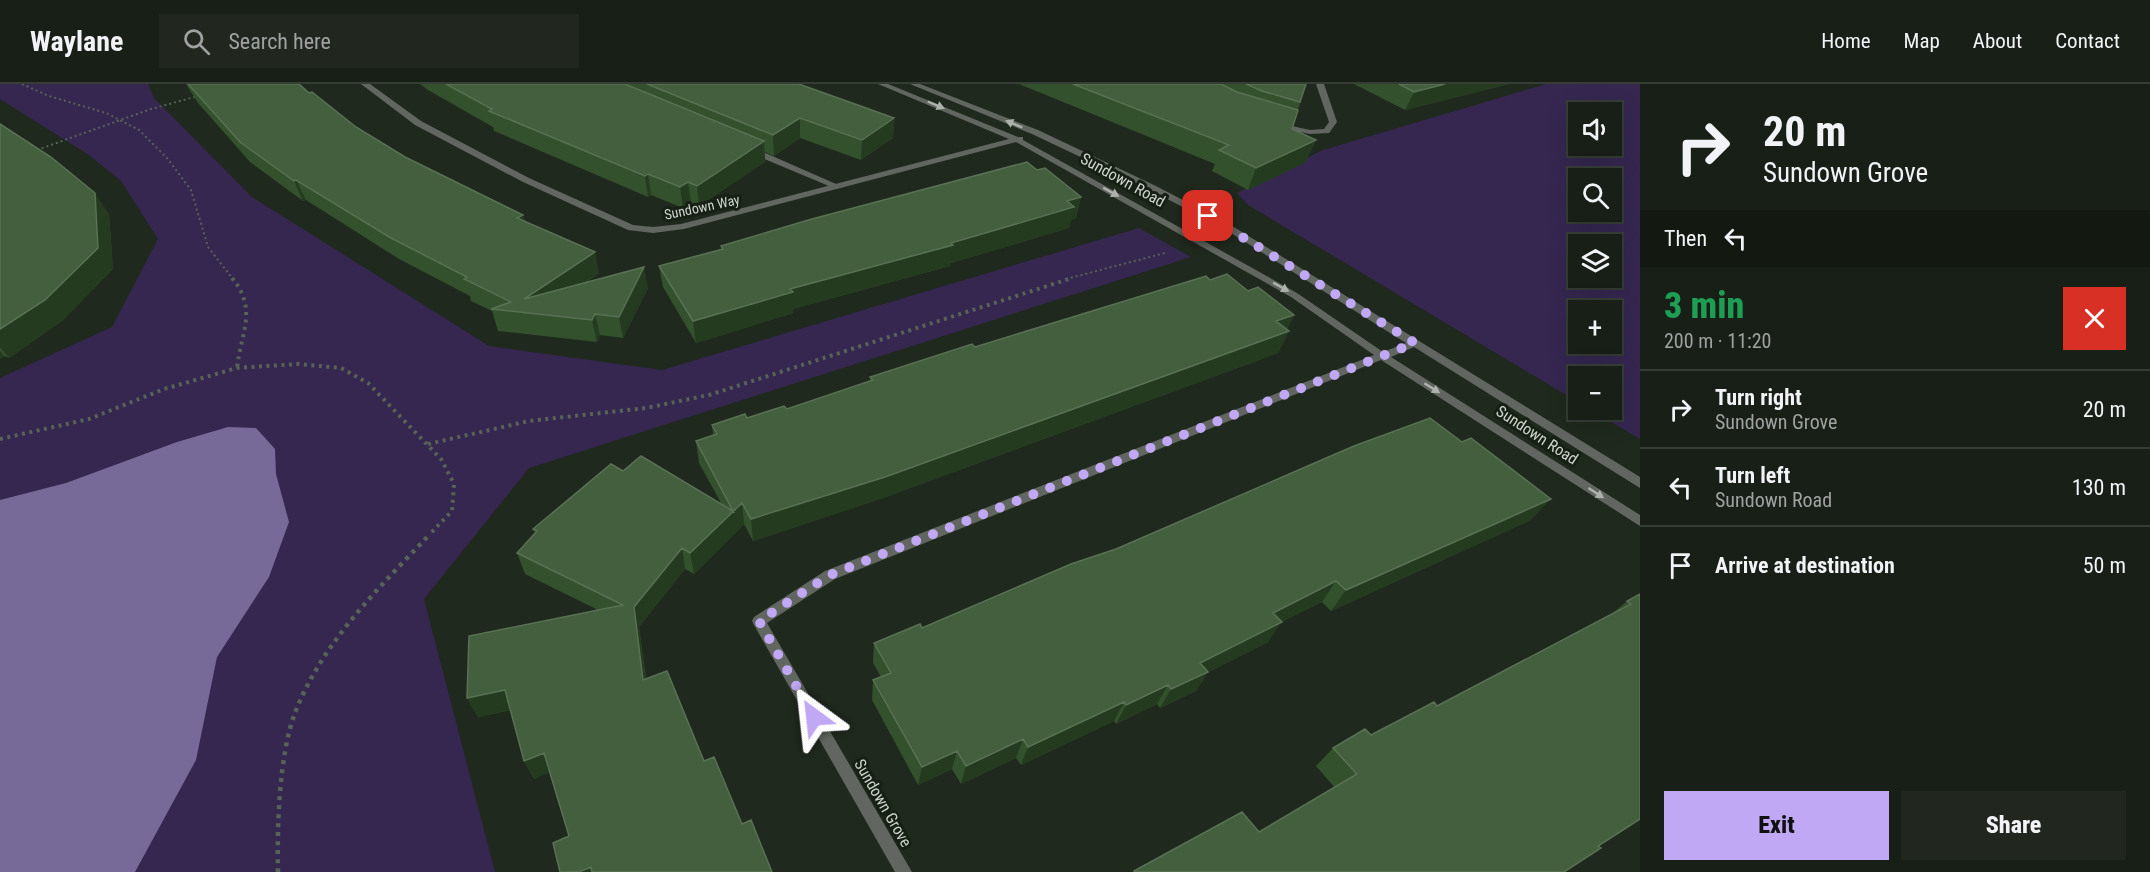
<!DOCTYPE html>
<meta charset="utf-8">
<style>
:root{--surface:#181f16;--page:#21271f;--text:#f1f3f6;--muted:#9fa2a1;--line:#363d35;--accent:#c0a8f4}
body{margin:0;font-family:"Roboto Condensed",sans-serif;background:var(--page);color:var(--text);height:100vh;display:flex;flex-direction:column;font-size:22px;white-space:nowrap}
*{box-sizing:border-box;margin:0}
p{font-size:20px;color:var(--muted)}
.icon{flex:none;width:33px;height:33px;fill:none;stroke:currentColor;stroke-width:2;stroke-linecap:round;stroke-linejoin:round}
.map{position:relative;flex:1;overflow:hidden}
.side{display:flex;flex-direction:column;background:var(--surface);width:510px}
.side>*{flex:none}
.banner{background:#181f16;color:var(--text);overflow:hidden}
.controls{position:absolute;left:1568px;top:18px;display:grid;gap:12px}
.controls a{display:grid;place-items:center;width:54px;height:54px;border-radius:0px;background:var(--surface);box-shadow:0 6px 24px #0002,0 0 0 2px var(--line);font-size:30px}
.pin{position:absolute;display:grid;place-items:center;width:51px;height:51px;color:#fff;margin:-26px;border-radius:12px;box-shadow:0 3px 9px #0006}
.me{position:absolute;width:66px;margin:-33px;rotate:330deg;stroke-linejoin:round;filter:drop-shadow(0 0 4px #0008)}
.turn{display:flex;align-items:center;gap:21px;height:126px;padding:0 24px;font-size:27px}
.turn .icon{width:78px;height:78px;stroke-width:2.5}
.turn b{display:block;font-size:42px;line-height:51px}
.then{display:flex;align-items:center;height:57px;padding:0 24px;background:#0003;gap:12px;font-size:22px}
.round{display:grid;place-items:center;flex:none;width:63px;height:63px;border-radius:0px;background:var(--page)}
.summary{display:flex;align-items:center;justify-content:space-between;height:102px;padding:0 24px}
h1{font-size:36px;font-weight:800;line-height:45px;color:#1e9e55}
.primary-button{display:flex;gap:12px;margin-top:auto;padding:12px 24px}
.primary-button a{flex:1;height:69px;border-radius:0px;background:var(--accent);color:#111;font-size:24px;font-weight:800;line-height:69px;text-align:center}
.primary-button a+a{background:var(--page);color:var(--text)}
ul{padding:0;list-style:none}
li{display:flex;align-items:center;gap:18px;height:78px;padding:0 24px;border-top:2px solid var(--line)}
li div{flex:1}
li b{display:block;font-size:22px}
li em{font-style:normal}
header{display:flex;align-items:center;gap:36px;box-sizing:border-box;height:84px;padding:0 30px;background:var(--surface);border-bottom:2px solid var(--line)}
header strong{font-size:28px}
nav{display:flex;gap:33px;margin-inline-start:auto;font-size:21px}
.search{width:420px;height:54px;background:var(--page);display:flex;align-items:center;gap:15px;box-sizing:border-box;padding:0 21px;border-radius:0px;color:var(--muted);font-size:22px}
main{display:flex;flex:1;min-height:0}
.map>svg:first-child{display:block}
.green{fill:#352750;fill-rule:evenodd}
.water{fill:#776998}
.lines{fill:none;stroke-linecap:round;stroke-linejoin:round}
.path-far2{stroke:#596258;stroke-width:2;stroke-dasharray:2 3;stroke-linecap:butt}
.path-far1{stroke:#596258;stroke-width:4;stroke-dasharray:3 4.5;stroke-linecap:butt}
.path{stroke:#596258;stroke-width:4.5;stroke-dasharray:4 5;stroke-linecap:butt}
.lane{fill:#616660;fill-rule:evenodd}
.street{fill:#616660;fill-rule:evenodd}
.wall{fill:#33512c}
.shaded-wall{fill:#243b1f}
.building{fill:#435f3d;stroke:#597154;stroke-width:1.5}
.oneway{fill:#adb3ac}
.route{stroke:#c0a8f4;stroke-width:10;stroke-dasharray:0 18}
.labels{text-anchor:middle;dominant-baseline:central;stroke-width:6;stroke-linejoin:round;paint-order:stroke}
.far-street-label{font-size:14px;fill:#ced4cd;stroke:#162014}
.street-label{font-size:16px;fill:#ced4cd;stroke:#162014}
</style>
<header>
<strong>Waylane</strong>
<div class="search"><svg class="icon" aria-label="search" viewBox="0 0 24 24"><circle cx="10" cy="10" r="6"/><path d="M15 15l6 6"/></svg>Search here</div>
<nav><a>Home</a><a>Map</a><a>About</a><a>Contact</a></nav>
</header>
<main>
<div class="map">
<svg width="1640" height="788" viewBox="0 0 1640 788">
<rect width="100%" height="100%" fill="#20291e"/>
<path class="green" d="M0,0H148L154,14L252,113L489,262L662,286L1139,144L1191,173L529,384L424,515L495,788H0V294L112,243L158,155L121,97L89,71L0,15Z
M1546,0H1640V355L1591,326H1611V292H1578V318L1248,121L1237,109L1323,66ZM1578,28H1611V62H1578ZM1578,94H1611V128H1578ZM1578,160H1611V194H1578ZM1578,226H1611V260H1578Z"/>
<path class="water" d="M228,343L256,344L275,365L276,390L289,438L269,493L217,573L196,676L135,788H0V416L66,399L177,358Z"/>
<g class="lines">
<path class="path-far2" d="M22,0L49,12L106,29L139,46L167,74L191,106L208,163L233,195
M37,66L151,25L198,12
M1066,195L1165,169"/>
<path class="path-far1" d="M232,194C258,225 241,249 237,284
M0,355L89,335L164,305L237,284L298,280L341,284L368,299L441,375L454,400L452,427L429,451
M428,360L529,337L646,324L709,311L1072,194"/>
<path class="path" d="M278,788C277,742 279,671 295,629C322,558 380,503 430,450"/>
<path class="lane" d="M1316,0H1324L1337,38L1329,49L1310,50L1275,43V39H1278L1310,46L1324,45L1329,38Z
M748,64H754L843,103L836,105L748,68Z"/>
<path class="street" d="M361,0H370L421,37L529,94L633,141L653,143L681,140L1009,55L878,0H888L1018,53H1023V56L1297,209L1383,268L1406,259L1223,144L1150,106L1032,50L910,0H920L1038,46L1156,102L1229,140L1640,393V404L1414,263L1391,273L1640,431V442L1381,276L835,495L767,539L912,788H895L754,541L752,537L754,533L825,487L1374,271L1291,213L1016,58L684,145L653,149L628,146L523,98L415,41Z"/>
</g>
<path class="wall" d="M186,0H299L309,9L356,43L405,73L523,131L525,137L599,189L587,198L648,204L623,254L600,251L597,258L498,247L492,227L471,217L470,212L399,175L306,116L303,117L250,78L198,19Z
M420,0H799L894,34L893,54L861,76L800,54L774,72L765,68V78L699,122L691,119L683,124L651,111L648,113L494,47L493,43L428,6Z
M1019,0H1306L1292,45L1306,78L1248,106L1212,87L1215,80Z
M1354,0H1509L1405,26Z
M0,40L109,130L113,185L62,237L9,274L4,272L0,275Z
M1037,86L1081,113L1076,134L1071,136L1069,144L951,179L950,182L793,225V229L696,259L663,203L659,182L721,165V162Z
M1210,196L1248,207L1294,231L1287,245L1289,247L1278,269L883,414L753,457L744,440L694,490L685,485L639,543L646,595L704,677L772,788L569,752L549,688L534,695L524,677L511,626L478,633L467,614L598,526L525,490L517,469L535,449L533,445L623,387L721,419L699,379L696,357L713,351L712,341L787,325L870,297V293Z
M1531,436L1331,527L1322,518L1281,538L1268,558L1208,588L1196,607L1160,624L1157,620L1116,640L1114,637L1021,681L1016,674L961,700L952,685L918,701L872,616L873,596L881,593L873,579L874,559L922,544Z
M1640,510L1598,762L1564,788H1133L1134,787L1259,748L1335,704L1316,682L1333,664L1371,651L1437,622L1612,530L1627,517Z"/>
<path class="shaded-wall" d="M1445,0H1509L1405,26L1414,8Z
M800,34V54L774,72L773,51Z
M894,34L893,54L861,76L862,56Z
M1316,56L1306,78L1248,106L1256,84Z
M764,57L765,78L699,122L697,102Z
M648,90L651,111L648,113L645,92Z
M296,96L306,116L303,117L294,97Z
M688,98L691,119L683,124L680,103Z
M95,109L109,130L113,185L62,237L9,274L0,263V245Z
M1081,113L1076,134L1071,136L1069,144L951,179L950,182L793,225V229L696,259L693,237L790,205L951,159L1067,117Z
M523,131L529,152L517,134Z
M595,168L599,189L539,230L524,215Z
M644,183L648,204L623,254L619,233Z
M595,230L600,251L597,258L592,236Z
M1294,231L1285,249L1289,247L1278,269L883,414L753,457L751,435Z
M0,267L4,272L0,275Z
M1551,415L1531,436L1331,527L1346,506Z
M742,419L744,440L694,490L690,469Z
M682,464L685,485L639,543L648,616L643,596L634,523Z
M1336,497L1322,518L1281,538L1268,558L1208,588L1196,607L1160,624L1171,605L1200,579L1273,529Z
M1168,601L1157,620L1116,640L1126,621Z
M505,606L515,625L478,633L467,614Z
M1124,618L1114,637L1021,681L1028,663Z
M1023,655L1016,674L961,700L966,682Z
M957,667L952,685L918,701L922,683Z
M544,669L553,687L534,695L524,677Z
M591,783L593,788H579Z"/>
<path class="building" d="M188,0H299L309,9L312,8L356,43L405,73L523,131L517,134L595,168L524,215L644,183L619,233L595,230L592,236L491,225L511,218L464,195L467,193L391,154L296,96L294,97L240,58Z
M446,0H625L764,57L697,102L688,98L680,103L648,90L645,92L489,27L492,25Z
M647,0H799L894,34L862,56L800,34L773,51Z
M1073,0H1221L1237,8L1298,26L1292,45L1316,56L1256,84L1219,66L1229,61Z
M1246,0H1306L1300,18L1262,7Z
M1399,0H1445L1414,8Z
M0,40L51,73L95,109L98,164L45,216L0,245Z
M1027,78L1037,86L1045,84L1081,113L1067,117L1074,123L951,159L953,161L790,205L793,208L693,237L659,182L723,165L721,162L812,135Z
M1227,190L1248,207L1258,203L1294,231L1276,237L1289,247L885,393L751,435L742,419L690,469L682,464L634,523L643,596L667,587L704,677L714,673L742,740L751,736L772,788H592L591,783L579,788H560L553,759L569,752L544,669L524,677L505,606L467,614L469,552L623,521L517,469L537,447L533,445L611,380L623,387L641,372L733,427L696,357L717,350L712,341L745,330L747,334L784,322L787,325L873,296L870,293L972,260L975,263L1206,192L1210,196Z
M1430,334L1462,358L1471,354L1551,415L1346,506L1336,497L1273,529L1282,538L1200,579L1208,588L1171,605L1168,601L1126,621L1124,618L1028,663L1023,655L966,682L957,667L922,683L873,596L891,589L874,559L920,540L922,544L1071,480L1116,465L1354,362Z
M1640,510V735L1598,762L1601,764L1564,788H1135L1134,787L1242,728L1259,748L1357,690L1333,664L1365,645L1371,651L1434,618L1437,622L1631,520L1627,517Z"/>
<defs><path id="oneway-solid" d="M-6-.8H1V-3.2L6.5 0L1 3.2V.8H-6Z" transform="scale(1.5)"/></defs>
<g class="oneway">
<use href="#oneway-solid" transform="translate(936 21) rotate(23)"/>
<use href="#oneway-solid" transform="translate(1014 40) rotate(-157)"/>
<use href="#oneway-solid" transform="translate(1111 108) rotate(29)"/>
<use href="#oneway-solid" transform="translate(1281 203) rotate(29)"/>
<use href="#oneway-solid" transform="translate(1432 304) rotate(32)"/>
<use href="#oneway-solid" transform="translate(1596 409) rotate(33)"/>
</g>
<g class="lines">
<path class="route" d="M814,633L759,537L830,491L1415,259L1208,132"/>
</g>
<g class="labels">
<g class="far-street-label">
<text transform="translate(702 123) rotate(-12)">Sundown Way</text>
</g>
<g class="street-label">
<text transform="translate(1123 96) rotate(29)">Sundown Road</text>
<text transform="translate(1537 351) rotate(33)">Sundown Road</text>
<text transform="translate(883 719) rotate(60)">Sundown Grove</text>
</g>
</g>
</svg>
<div class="controls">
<a><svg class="icon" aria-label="sound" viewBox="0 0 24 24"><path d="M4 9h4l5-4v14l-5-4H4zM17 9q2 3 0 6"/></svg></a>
<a><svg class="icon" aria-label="search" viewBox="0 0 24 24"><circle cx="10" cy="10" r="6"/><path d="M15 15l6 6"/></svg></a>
<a><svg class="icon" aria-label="layers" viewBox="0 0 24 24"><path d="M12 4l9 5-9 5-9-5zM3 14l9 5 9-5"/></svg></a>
<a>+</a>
<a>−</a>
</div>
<div class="pin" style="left:1208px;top:132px;background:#d93025"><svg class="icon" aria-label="arrive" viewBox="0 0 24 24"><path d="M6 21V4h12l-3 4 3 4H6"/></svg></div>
<svg class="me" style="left:814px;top:633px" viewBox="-20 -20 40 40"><path d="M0-17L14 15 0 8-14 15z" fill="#c0a8f4" stroke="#fff" stroke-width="4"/></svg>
</div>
<section class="side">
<div class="banner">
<div class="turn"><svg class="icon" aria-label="right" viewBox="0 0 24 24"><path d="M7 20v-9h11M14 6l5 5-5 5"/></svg><div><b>20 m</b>Sundown Grove</div></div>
<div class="then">Then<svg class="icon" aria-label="left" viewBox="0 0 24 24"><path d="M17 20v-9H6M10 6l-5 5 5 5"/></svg></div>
</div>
<div class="summary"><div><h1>3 min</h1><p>200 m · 11:20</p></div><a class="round" style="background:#d93025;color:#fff"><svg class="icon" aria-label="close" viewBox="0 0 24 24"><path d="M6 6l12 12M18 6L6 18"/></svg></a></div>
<ul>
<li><svg class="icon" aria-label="right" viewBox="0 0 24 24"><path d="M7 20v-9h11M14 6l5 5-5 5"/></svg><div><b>Turn right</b><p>Sundown Grove</p></div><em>20 m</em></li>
<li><svg class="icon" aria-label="left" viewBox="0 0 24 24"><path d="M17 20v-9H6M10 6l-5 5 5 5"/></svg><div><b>Turn left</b><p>Sundown Road</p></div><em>130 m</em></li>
<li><svg class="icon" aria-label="arrive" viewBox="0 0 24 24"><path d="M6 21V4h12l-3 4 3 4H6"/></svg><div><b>Arrive at destination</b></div><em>50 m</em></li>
</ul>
<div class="primary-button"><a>Exit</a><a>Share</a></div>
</section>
</main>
